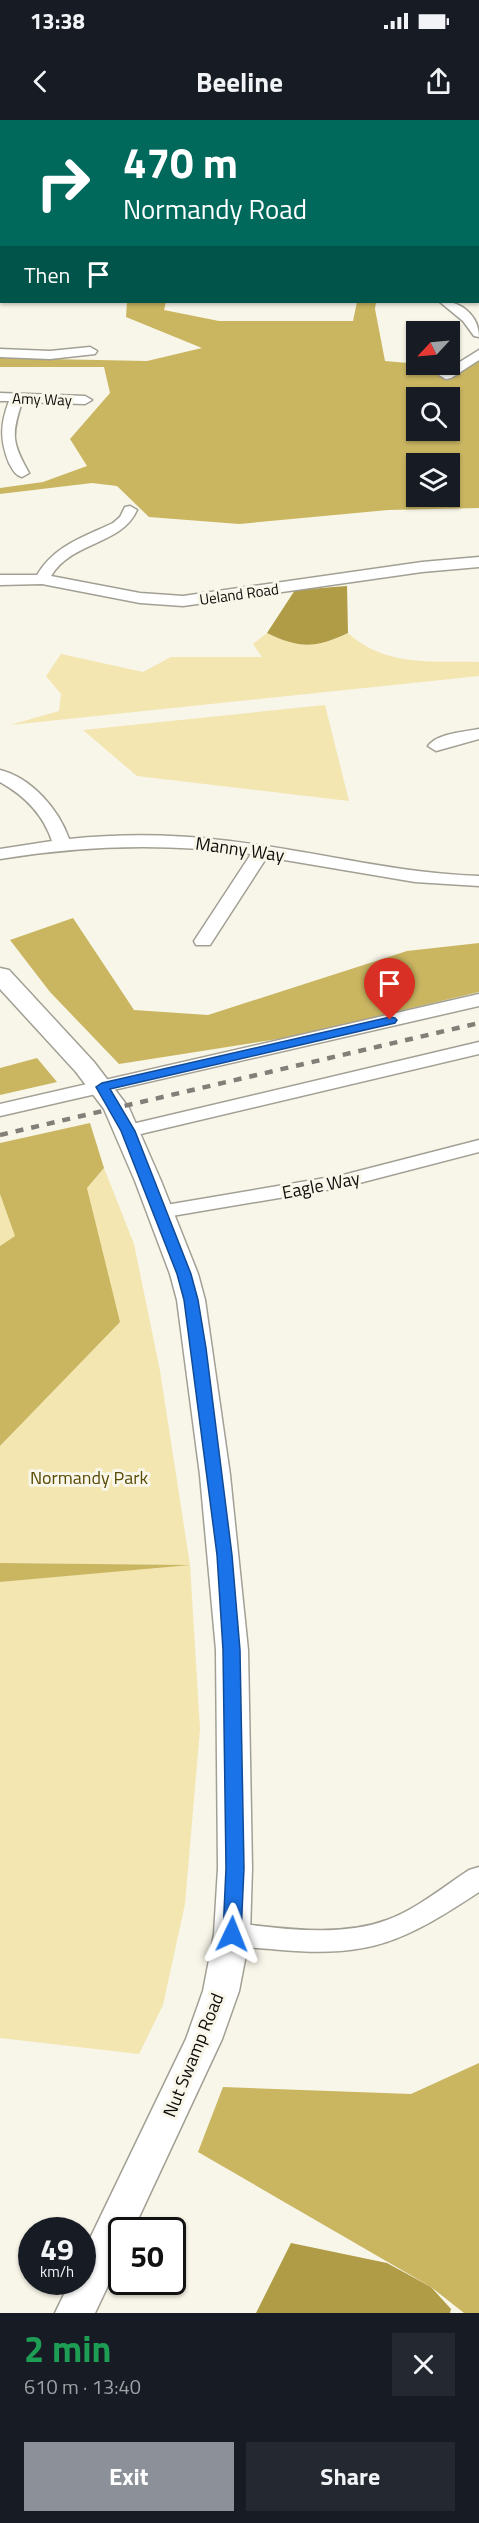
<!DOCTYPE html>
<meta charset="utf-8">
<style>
:root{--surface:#171b24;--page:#242831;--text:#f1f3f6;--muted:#9ea1a6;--accent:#8c9099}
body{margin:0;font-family:"Titillium Web",sans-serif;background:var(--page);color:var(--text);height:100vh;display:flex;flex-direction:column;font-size:22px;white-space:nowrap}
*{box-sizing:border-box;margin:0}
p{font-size:20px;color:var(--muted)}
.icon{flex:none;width:33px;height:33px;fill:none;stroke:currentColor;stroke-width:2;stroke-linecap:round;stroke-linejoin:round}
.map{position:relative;height:2193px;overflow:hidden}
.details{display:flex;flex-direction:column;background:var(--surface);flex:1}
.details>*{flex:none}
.guide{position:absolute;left:0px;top:0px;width:480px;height:183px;box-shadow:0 2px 4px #0004;background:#00695c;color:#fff;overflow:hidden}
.needle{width:39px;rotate:244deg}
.controls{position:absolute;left:406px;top:201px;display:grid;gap:12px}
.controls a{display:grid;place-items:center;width:54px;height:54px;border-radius:0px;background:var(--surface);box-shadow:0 2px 4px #0004;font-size:30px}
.speed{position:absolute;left:18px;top:2097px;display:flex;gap:12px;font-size:30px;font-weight:700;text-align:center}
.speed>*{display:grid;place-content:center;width:78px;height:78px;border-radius:50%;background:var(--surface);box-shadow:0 2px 4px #0004;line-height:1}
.speed small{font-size:15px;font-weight:400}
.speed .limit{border:3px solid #111;border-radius:9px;background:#fff;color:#111}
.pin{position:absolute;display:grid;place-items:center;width:51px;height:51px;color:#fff;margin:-62px -26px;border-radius:50% 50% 50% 0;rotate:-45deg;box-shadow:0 0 6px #0007}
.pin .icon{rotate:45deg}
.me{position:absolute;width:66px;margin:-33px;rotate:2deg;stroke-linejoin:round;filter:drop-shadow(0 0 4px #0008)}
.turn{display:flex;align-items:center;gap:21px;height:126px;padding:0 24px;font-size:27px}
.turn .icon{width:78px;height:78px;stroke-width:2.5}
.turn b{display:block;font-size:42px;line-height:51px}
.then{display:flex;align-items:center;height:57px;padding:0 24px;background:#0003;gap:12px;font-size:22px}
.round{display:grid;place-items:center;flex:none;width:63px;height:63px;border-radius:0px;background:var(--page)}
.summary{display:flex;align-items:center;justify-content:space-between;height:102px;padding:0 24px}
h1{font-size:36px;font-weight:700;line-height:45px;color:#1e9e55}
.cta{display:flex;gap:12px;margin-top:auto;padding:12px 24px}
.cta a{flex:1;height:69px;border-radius:0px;background:var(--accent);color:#fff;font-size:24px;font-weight:700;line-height:69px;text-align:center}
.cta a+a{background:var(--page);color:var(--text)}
.status{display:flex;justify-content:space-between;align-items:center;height:42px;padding:0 30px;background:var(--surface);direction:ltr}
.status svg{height:16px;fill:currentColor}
header{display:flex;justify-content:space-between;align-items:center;height:78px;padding:0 24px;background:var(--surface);font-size:27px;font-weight:700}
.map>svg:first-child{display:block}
.green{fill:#f3e6b1}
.forest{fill:#cab661;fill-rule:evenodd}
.water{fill:#b09c46}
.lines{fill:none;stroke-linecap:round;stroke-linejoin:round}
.minor-casing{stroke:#a2a094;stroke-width:3}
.major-casing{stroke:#a2a094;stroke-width:3}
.minor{fill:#fff;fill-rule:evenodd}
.major{fill:#fff;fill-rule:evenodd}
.rail{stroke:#817f77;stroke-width:4.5;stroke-dasharray:8 8;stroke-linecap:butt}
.route{fill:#1a73e8;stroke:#114b97;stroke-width:1.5}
.labels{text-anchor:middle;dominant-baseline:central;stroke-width:6;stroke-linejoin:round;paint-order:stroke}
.far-street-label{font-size:15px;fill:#0d0c08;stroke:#f8f5e9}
.street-label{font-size:18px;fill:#0d0c08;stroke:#f8f5e9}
.park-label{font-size:18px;fill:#5a4c07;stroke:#f8f5e9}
</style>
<div class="status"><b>13:38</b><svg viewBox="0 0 49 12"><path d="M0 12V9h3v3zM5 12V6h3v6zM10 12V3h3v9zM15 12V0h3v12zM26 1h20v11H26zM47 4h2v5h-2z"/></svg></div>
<header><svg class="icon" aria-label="back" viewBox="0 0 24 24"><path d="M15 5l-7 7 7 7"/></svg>Beeline<svg class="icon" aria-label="share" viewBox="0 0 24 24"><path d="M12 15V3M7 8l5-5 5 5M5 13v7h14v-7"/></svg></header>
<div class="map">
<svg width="479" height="2193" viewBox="0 0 479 2193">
<rect width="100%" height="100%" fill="#f8f5e9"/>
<path class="green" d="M267,513C300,529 316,528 348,513C385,547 432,541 479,542V556L10,605L59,591L61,574L46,556L61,534L143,552L171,537H262L253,524Z
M325,585L349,681L137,656L83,610Z
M104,1048L134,1124L160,1251L190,1445L200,1609L185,1784L163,1885L139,1934L0,1918V1462L181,1445L0,1443V1326L119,1202L87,1068Z
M0,1074L16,1116L0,1126Z"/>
<path class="forest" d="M0,0H394L2,2L1,26Z
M127,182H166L164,190L219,201H353L357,182H376L375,189L385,241L455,247L479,232V388L388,390L239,404L149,397L117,366L92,363L0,374V368L43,362L87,346L70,319L110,273L104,247H0V238L147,241L202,228L126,197ZM417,278H450V310H417ZM417,344H450V376H417Z
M73,798L134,890L208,895L407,831L479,823V872L291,917L119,944L50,872L10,820Z
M37,938L57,962L0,975V948Z
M90,1003L104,1048L87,1068L120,1202L0,1326V1126L15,1116L0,1074V1023Z
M0,1443L190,1445L0,1462Z
M479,1943V2193H464L431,2167L198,2032L223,1967L411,1974Z"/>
<path class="water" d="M347,466L348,513C316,528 300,529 267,513L295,470Z
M291,2123L387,2143L431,2167L451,2189L450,2193H256Z"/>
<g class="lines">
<g class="minor-casing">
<path id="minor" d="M474,0H479V5L478,2H473Z
M0,45H2V52H0Z
M0,63H2L0,70Z
M478,71H479V77H478Z
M0,84H2L0,92Z
M478,151H479V159H478Z
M440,182C461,180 479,196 479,217L474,216L463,201Z
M90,227L97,231L95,234L50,239L0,237V229L50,231Z
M479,230V240L451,258L446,259L439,255Z
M0,273L85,276L92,280L85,284L22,282C11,315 12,323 29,353L22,357C15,355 13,350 9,343C0,320 0,305 9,281H0Z
M130,386L137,390C122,425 72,421 51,456L140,473L183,476L422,442L479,437V447L422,452L183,486L140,483L42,464L0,465V455H37C55,425 84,417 113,403L120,397L125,387Z
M479,609V619L436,631L428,626C438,613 464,612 479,609Z
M0,650C32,658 59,690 69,719C119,714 170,714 220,720C307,729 391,753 479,756V766L415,762L267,737L210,825H196L194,821L251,734C166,723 84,725 0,739V729L52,721C43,694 25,676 0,662Z
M479,874V886L0,996V984Z
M479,922V934L128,1017L121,1015L118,1011L121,1007L128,1005Z
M479,1020V1032L344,1067L160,1098L153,1097L150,1092L153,1087L160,1086L343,1055Z
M479,1747V1772C406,1820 371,1838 281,1830C262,1828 241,1828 222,1822L218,1814L222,1806L232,1803C282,1808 338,1818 387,1800C417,1789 443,1767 469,1750Z"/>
</g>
<g class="major-casing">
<path id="major" d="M0,848L9,850L94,942L129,988L161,1061L198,1154L205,1180L230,1355L248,1530L252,1748L250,1814L239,1871L222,1919L133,2110H122V2136L95,2193H55L70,2162H82V2135L186,1919L203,1871L214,1814L218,1748L216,1530L200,1355L177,1180L170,1154L135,1061L104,989L76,952L0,869Z"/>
</g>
<use href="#minor" class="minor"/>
<use href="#major" class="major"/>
<path class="rail" d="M0,1015L479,903"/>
</g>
<path class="route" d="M390,897L395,898L397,900L395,903L110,969L135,1011L191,1154L198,1180L206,1228L232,1435L240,1530L244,1748L241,1814L239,1819L232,1821L226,1819L223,1814L226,1748L223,1530L217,1435L184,1180L177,1154L121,1011L96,967L102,963Z"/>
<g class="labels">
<g class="far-street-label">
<text transform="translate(42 279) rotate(2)">Amy Way</text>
<text transform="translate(239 474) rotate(-8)">Ueland Road</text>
</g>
<g class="street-label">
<text transform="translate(240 729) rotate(8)">Manny Way</text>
<text transform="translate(321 1065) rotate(-11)">Eagle Way</text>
<text transform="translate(193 1935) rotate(-68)">Nut Swamp Road</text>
</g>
<g class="park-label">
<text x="89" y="1357">Normandy Park</text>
</g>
</g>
</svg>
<div class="controls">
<a><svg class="needle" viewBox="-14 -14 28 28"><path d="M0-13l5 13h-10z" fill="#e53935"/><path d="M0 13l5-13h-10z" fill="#9ea1a6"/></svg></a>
<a><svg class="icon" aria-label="search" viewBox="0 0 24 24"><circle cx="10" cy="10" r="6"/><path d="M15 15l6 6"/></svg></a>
<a><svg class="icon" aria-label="layers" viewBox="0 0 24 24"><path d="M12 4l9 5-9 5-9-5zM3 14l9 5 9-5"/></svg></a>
</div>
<div class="speed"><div>49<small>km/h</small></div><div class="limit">50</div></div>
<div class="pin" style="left:390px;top:900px;background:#d93025"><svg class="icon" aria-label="arrive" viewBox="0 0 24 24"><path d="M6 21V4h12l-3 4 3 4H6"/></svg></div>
<svg class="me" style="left:232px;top:1814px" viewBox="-20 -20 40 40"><path d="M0-17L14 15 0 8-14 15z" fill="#1a73e8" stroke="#fff" stroke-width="4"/></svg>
<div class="guide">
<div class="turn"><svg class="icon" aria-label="right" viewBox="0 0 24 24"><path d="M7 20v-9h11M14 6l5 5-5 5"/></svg><div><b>470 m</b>Normandy Road</div></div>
<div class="then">Then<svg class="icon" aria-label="arrive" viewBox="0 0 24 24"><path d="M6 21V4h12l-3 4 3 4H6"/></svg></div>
</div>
</div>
<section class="details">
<div class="summary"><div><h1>2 min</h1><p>610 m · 13:40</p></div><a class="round"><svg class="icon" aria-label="close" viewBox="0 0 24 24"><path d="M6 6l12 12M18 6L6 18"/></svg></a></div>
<div class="cta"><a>Exit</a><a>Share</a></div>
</section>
